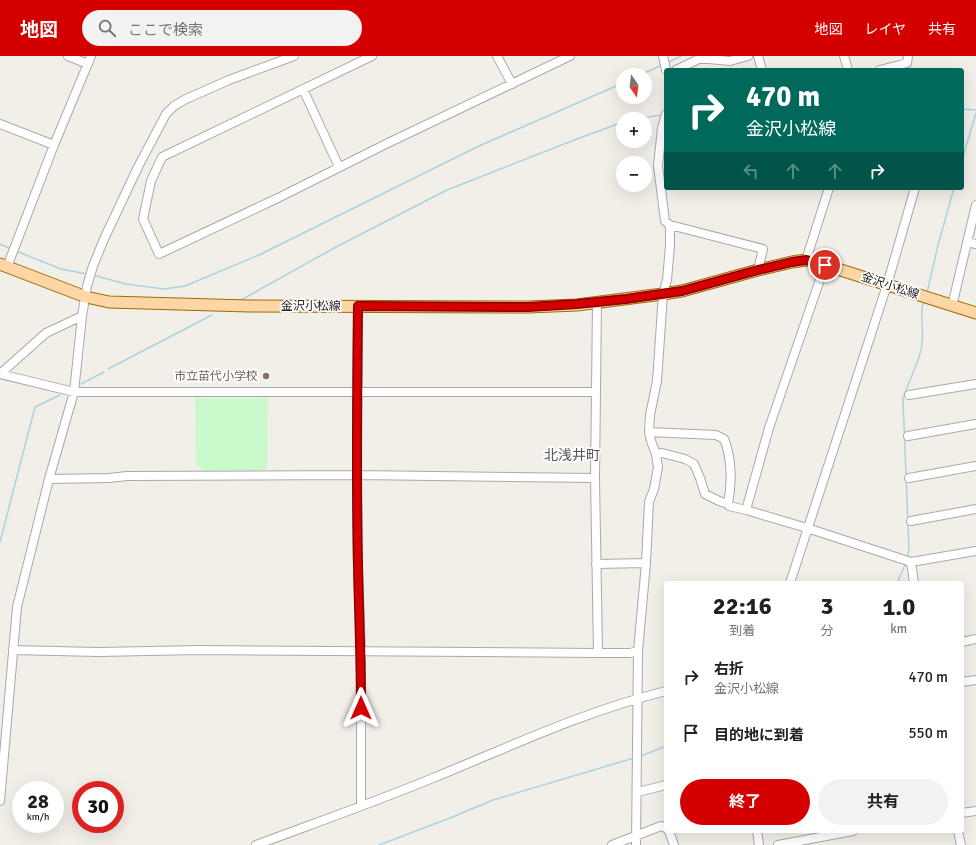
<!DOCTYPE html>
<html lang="ja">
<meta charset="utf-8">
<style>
:root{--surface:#fff;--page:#f2f2f2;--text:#202124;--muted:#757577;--accent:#d40000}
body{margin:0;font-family:Signika,"Noto Sans JP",sans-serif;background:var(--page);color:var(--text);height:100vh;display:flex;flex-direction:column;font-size:15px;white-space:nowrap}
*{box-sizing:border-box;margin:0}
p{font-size:13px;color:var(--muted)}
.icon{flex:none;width:22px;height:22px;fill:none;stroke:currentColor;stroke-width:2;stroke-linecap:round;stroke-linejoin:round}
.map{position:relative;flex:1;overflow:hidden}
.panel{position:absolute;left:664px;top:525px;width:300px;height:252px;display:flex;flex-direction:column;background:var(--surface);border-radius:4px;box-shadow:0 4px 16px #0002}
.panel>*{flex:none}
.top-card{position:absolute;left:664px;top:12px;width:300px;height:122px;border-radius:4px;box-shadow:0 4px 16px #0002;background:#00695c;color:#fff;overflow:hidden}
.needle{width:26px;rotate:166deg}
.tools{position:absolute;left:616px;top:12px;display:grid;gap:8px}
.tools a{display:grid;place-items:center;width:36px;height:36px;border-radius:50%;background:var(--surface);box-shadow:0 4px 16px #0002;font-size:20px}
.speed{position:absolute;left:12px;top:725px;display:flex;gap:8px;font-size:20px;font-weight:700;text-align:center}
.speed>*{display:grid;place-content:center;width:52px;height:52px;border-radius:50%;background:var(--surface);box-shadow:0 4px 16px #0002;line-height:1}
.speed small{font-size:10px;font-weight:400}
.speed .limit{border:6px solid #d22;background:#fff;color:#111}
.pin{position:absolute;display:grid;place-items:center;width:34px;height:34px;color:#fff;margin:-17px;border:2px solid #fff;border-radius:50%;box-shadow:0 1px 4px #0007}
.me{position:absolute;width:44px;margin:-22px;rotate:0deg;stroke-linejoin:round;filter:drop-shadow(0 0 3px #0008)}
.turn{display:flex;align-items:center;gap:14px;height:84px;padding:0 16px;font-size:18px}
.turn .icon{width:52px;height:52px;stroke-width:2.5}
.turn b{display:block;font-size:28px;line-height:34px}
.lanes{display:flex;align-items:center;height:38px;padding:0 16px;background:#0003;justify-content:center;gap:20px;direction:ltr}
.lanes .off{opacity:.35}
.eta{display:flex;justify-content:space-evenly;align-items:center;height:68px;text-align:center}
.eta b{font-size:24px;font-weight:700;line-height:28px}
.button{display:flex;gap:8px;margin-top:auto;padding:8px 16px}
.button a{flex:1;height:46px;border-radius:24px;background:var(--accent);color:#fff;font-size:16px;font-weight:700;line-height:46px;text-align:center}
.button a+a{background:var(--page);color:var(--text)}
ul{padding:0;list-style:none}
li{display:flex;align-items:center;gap:12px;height:56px;padding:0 16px}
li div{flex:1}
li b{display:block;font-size:15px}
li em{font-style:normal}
header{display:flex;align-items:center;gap:24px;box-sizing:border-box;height:56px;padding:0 20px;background:var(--accent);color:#fff}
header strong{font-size:19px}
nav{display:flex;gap:22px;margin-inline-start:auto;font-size:14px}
.search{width:280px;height:36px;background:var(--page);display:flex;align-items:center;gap:10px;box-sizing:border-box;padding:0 14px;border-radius:22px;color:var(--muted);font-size:15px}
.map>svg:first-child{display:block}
.park{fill:#c8facc}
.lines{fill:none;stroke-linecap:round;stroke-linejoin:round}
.stream{stroke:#aad3df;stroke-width:1.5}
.minor-casing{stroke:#a9a9a9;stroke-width:10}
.major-casing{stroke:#a06b00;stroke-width:13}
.minor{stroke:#fff;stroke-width:8}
.major{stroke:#fcd6a4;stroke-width:11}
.route-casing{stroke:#8a0000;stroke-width:10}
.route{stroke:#d40000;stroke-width:7}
.education-dot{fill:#8d6e63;stroke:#fff;stroke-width:1.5}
.labels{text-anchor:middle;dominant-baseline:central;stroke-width:3.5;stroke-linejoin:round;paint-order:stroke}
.street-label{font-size:12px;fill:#222;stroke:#fff}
.education-label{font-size:12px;fill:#785e54;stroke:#fff;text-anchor:end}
.quarter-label{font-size:14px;fill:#555;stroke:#fff}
</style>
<header>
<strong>地図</strong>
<div class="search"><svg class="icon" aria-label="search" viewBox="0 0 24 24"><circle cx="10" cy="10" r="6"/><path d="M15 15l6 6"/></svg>ここで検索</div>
<nav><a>地図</a><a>レイヤ</a><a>共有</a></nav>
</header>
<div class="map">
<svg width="976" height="789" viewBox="0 0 976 789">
<rect width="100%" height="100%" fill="#f2efe9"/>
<path class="park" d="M195,342H268L267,414L205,415L196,408Z"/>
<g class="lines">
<path class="stream" d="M667,7L681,0
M909,14L912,0
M640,19L662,9
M962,53L976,54
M634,63L662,59
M962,104L976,57
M0,188L11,193
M16,195L61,213L87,218
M93,219L126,228L164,233L185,230L259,199L479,90L623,27
M927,237L938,189L954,132
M239,245L336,191L447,134L577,83L623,66
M108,313L212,259
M81,328L104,316
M0,486L35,351L60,339
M907,502L909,494L903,343C908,325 921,304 922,287C924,273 919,257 924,244
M897,527L905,509
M641,700L666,690
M379,789L450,762L493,744L634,702"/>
<g class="minor-casing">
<path id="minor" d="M68,0L88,8
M372,0L162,101L151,125L143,163L159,198L280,141L388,87L570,0
M497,0L512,28
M663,0L666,14
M758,0L762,14
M844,0L848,14
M676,14L699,3H709L730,5L748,0
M880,14L907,7L908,0
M303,33L339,111
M666,58L662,72L658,110L665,165L670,169L763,193L758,214
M0,68L54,89
M967,186L976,188
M806,204L829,132
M7,211L54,89L91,0
M597,246L595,422L598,597
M358,250L357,419L358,510L361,596V750
M952,250L976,149
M0,318L74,336H596
M0,318L46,277L82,260
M909,339L976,328
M649,376L716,379L724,383C732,402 732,427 728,448
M908,380L976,368
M656,398L662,397L685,403L694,408L700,422L705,438L719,445L728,448L729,450L746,454L807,472L911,506L976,495
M909,422L976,410
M49,423L109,422L127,420L357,419L595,422
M746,454L769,372L825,209
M911,465L976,453
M911,506L914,527
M596,508L646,507
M790,527L887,229L915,132
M962,586L976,583
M13,594L98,596L199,594L598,597H630L638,595
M962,626L976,624
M638,736L666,729
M0,745L17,551L49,423L74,336L82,260L87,230L93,210L104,183L138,111L166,58L174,50L186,43L229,24L294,0
M962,757L976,755
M669,775L674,789
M757,775L759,789
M958,775L961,789
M256,789C315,767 375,746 433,722C509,691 585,655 666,635
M612,789L661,770L666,772
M636,789L638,595L646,507L649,446L654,433L658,411L656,398L651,385L649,376L650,359L657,325L663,238L667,224L670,190V169
M778,789L853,775"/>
</g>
<g class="major-casing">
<path id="major" d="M0,208L86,241L109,246L249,250L528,251L577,249L663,238L682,235L758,214L792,206L806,204L825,209L976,257"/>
</g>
<use href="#minor" class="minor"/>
<use href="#major" class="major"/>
</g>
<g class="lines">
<g class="route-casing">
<path id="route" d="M361,652C361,605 359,557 358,510C356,423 357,336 358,250L528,251L577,248L626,243L682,235L758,214L792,206L806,204L825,209"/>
</g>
<use href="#route" class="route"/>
</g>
<circle class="education-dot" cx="266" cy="320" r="4"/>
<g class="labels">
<g class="street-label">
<text transform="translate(890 230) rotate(18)">金沢小松線</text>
<text x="311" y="250">金沢小松線</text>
</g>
<g class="education-label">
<text x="258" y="320">市立苗代小学校</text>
</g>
<g class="quarter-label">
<text x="572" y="399">北浅井町</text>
</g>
</g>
</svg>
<div class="tools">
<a><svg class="needle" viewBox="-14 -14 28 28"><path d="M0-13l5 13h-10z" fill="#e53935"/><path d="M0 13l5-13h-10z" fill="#757577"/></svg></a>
<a>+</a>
<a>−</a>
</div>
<div class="speed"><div>28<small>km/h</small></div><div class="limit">30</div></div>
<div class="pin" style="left:825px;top:209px;background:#d93025"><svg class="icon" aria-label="arrive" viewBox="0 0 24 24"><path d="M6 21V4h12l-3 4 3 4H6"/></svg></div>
<svg class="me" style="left:361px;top:652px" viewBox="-20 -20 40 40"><path d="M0-17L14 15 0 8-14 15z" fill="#d40000" stroke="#fff" stroke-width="4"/></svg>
<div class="top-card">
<div class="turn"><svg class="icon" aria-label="right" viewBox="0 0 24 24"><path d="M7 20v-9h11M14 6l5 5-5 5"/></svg><div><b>470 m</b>金沢小松線</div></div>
<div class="lanes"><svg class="icon off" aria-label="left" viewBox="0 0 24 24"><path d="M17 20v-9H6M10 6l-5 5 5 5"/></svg><svg class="icon off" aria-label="ahead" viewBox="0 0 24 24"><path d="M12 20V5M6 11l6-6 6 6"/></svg><svg class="icon off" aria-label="ahead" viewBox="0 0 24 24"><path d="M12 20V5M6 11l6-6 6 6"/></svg><svg class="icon" aria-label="right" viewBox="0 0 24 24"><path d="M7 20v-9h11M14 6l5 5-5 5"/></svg></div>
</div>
<section class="panel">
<div class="eta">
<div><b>22:16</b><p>到着</p></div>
<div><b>3</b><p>分</p></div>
<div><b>1.0</b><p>km</p></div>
</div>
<ul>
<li><svg class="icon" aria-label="right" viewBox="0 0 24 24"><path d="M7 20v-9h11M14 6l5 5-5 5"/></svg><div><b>右折</b><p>金沢小松線</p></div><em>470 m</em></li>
<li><svg class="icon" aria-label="arrive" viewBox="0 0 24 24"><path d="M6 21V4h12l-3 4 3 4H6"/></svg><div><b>目的地に到着</b></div><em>550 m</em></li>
</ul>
<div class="button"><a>終了</a><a>共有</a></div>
</section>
</div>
